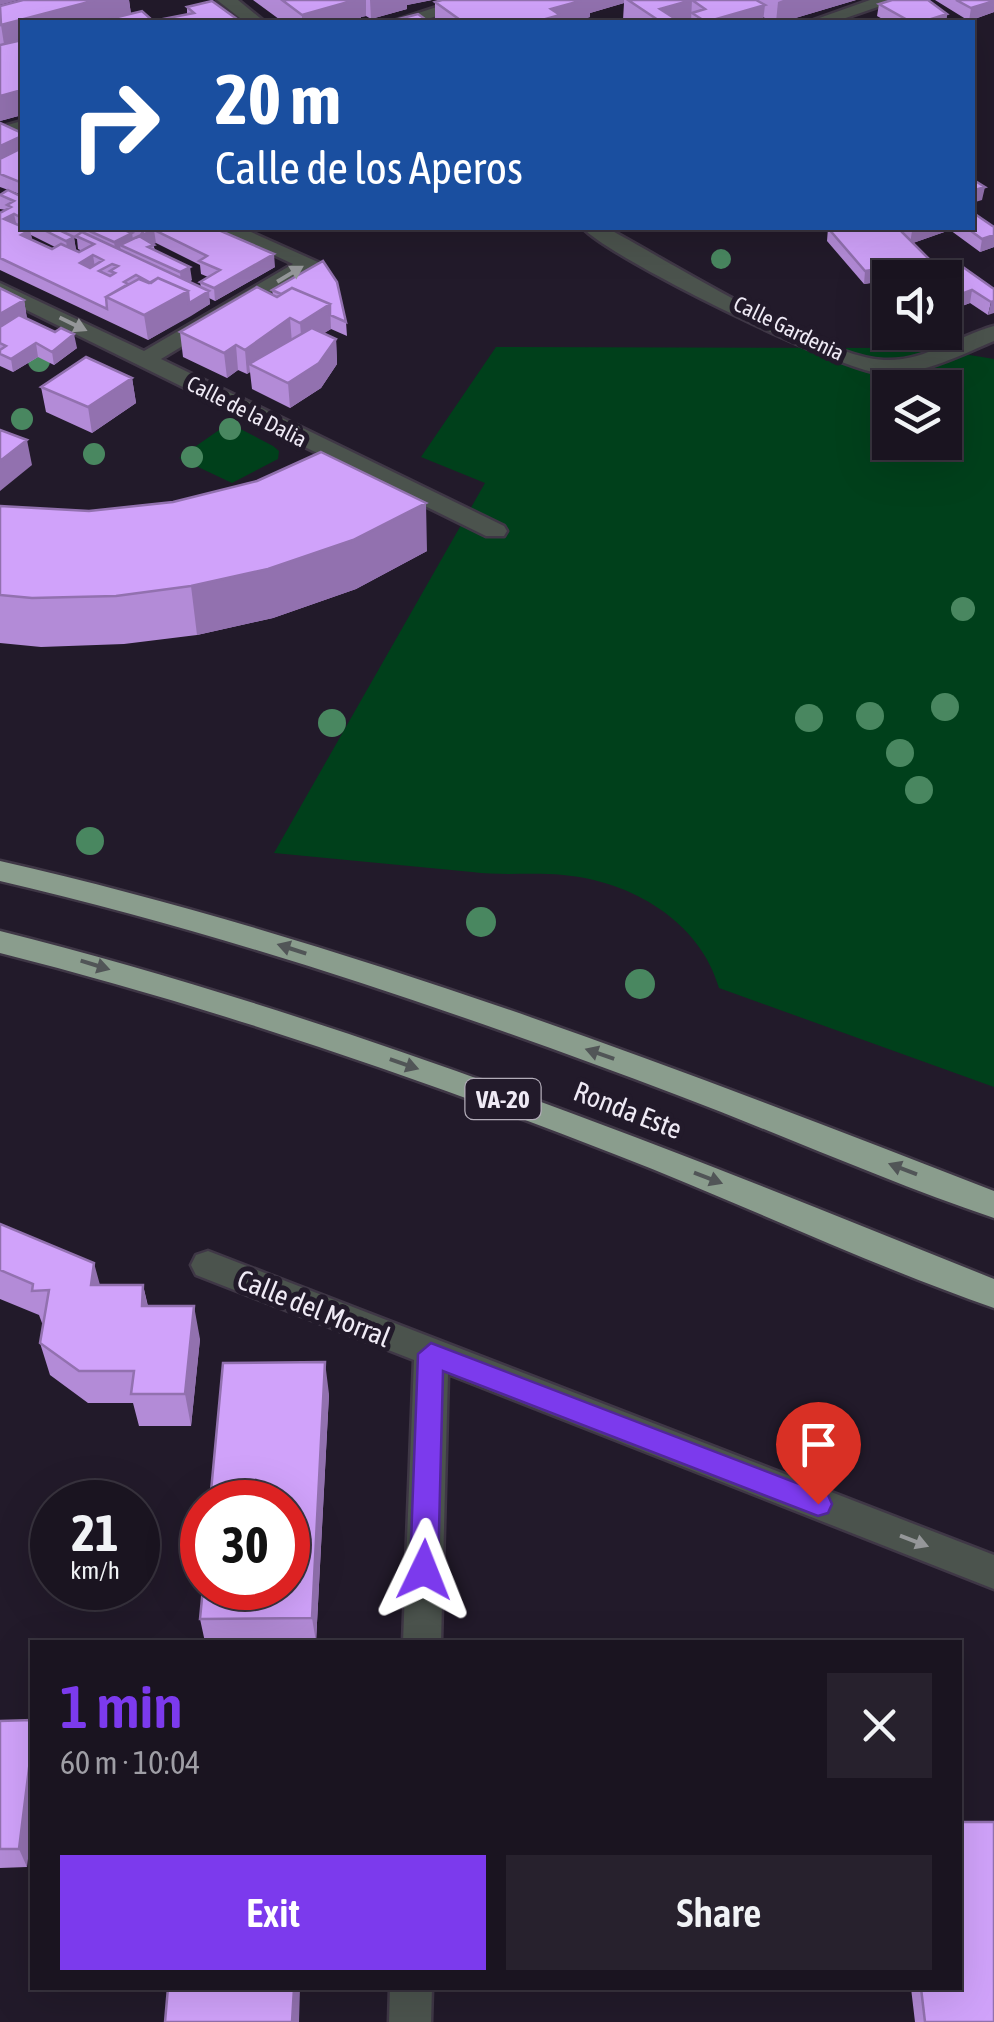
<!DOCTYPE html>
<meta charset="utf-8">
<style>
:root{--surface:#1a1420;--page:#27212d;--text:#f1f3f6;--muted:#9f9ea5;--line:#38333e;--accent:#7c3aed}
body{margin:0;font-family:"Asap Condensed",sans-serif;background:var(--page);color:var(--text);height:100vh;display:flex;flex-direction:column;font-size:38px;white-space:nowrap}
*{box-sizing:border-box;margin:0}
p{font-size:32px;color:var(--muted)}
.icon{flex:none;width:55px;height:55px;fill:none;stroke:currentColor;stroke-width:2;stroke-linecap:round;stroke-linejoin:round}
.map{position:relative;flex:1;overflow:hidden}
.details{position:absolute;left:30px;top:1640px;width:932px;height:350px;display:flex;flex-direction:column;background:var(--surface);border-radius:0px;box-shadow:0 10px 40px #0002,0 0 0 2px var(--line)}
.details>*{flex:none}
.guide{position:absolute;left:20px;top:20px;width:955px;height:210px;border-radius:0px;box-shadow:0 10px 40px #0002,0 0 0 2px var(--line);background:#1a4fa0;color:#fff;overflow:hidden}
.controls{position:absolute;left:872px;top:260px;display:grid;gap:20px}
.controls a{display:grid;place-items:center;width:90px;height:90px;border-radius:0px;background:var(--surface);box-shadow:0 10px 40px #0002,0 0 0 2px var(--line);font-size:50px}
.speed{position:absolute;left:30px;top:1480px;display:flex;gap:20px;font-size:50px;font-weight:700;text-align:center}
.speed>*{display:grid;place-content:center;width:130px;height:130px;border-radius:50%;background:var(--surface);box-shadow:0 10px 40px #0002,0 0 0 2px var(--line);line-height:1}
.speed small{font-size:25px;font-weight:400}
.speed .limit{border:15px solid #d22;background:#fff;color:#111}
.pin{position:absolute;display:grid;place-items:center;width:85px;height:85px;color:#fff;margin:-102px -42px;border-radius:50% 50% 50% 0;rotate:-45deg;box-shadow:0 0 10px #0007}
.pin .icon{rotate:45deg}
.me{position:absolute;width:110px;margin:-55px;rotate:2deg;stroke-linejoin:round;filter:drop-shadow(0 0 8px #0008)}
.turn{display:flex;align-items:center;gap:35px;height:210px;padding:0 30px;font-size:45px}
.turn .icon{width:130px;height:130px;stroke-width:2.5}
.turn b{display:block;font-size:70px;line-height:85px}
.round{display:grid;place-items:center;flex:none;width:105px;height:105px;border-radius:0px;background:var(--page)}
.summary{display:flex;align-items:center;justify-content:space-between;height:170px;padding:0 30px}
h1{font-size:60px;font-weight:600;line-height:75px;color:var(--accent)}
.action{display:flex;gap:20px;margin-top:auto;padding:20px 30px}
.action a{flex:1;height:115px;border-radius:0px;background:var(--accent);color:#fff;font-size:40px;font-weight:600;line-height:115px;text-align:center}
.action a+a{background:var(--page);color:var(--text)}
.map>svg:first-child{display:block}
.green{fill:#00401b;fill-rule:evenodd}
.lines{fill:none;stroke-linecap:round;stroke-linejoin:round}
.street-casing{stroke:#3f3746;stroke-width:5}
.highway-casing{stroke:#3f3746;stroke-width:5}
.street{fill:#4b534d;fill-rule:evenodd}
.highway{fill:#8a9d8d;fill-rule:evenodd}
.tree{fill:#498760}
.wall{fill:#b38bd7;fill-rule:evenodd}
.shaded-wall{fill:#9271af}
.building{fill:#d0a2fa;stroke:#9271af;stroke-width:2.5;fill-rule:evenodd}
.oneway{fill:#959799}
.oneway2{fill:#515557}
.route{fill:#7c3aed;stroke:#51269a;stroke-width:2.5}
.labels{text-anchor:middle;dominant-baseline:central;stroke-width:10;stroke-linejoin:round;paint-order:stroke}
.far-street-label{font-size:22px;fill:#efeaf5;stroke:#221a2a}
.shield{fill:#221a2a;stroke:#b2acb8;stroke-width:2.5}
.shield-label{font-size:25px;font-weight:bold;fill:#efeaf5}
.street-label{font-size:28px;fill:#efeaf5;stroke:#221a2a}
</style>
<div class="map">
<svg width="994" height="2022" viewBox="0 0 994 2022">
<rect width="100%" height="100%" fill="#221a2a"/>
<path class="green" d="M909,345L994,359V1087L719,988C700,921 631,881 563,875C533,872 502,876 472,872C406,866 340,859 274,853L485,483L421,457L496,347L899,348ZM890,388H945V442H890Z
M229,423L273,446L279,451L278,459L232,483L179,458Z"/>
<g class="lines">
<g class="street-casing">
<path id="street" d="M217,0H238L265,22H245Z
M458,0H487L418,22H391Z
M870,0H898L834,22H808Z
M22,121V133L0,139V127Z
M216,228H242L320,263L161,359L504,526L507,531L504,536H486L0,297V283L144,351L293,264Z
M583,228H607C667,260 823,358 884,360C924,362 957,336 994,326V341C961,355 922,375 884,374C841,372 611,259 583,228Z
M208,1251L994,1555V1589L448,1374L441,1642H403L414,1360L196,1275L191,1265L196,1255Z
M390,1988H432L431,2022H389Z"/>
</g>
<g class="highway-casing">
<path id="highway" d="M0,861C342,939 668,1064 994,1191V1218C887,1182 783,1135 677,1095C454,1011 232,935 0,881Z
M0,931C342,1017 667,1147 994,1279V1308C865,1263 741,1203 614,1154C412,1075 209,1006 0,953Z"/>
</g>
<use href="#street" class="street"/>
<use href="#highway" class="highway"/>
</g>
<g class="tree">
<circle cx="721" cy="259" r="10"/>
<circle cx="39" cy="361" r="11"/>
<circle cx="22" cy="419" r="11"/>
<circle cx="230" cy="429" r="11"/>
<circle cx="94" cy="454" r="11"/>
<circle cx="192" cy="457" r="11"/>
<circle cx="963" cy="609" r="12"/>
<circle cx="945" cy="707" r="14"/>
<circle cx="870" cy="716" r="14"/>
<circle cx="809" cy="718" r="14"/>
<circle cx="332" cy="723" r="14"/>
<circle cx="900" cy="753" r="14"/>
<circle cx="919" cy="790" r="14"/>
<circle cx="90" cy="841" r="14"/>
<circle cx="481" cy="922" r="15"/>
<circle cx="640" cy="984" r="15"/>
</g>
<path class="wall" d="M23,0H129L131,14L153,21L187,14V7L241,22H22V115L0,121V6Z
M253,0H432L407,5V9L371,19L366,16L361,17V22H283Z
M442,0H856L782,22H772L763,17V22H626L623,20L624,3L590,13V17L580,20V22H435V2Z
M935,0H994V12L969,21Z
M879,4L947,14L946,22H888L877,16Z
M0,123L22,133V195L0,187Z
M0,195L22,197V228H214L275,267L215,301L209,298L210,304L148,340L0,270V213L6,210L0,209ZM31,235L55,247L52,249L32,240ZM74,238L77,239L78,249L82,251L79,252L75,250H76ZM156,243L200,265L201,274L208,277L200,282L201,288L188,282L192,280L155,250L153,244Z
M994,227V247L980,252L950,230L913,243L931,261L929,274L905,278H890V280L864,284L827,241L828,228H833Z
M936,265L994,289L988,315L970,303L954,309L945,302V278H934Z
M0,288L24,300L27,319L77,348L54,365L38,357L13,372L0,366Z
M272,290L346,322L347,336L331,329L324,333L336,339L337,364L321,388L290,408L252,389L250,372L247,374L238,370L227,378L183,357L180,332L273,295Z
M132,378L136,403L92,433L46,412L41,387Z
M0,506L427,551L356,589L273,618L197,635L124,644L41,647L0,643Z
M0,1224L100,1285H143L148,1306L200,1339L191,1426H139L133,1403H88L50,1375L40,1343L44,1323H42L39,1315L0,1299Z
M329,1394L316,1642H205L200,1619Z
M0,1721L27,1867L0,1868Z
M911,1988H960L994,2022H915Z"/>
<path class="shaded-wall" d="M0,0H19L0,5Z
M96,0H129L132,22H22V52L6,57L1,25Z
M355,0H366V16L361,17V22H302V15Z
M370,0H432L407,5V9L371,19Z
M576,0H624V3L590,13V17L580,20V22H535L551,9Z
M692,0L691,22H661L660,9Z
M783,0H856L782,22H776L778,2Z
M994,1V12L969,21L971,8Z
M765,5L763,22H708Z
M947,14L946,22H922Z
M22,90V115L0,121V96Z
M22,136V162L0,172V146Z
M985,187L982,200L972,203V191Z
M14,214L17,227L4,219Z
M922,228H950V230L910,244L912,231Z
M30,230L33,243L21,235Z
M154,230L156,243L141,249L140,236Z
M132,233L134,246L120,245L121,252L116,255L114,242Z
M994,235V247L980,252L982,239Z
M74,237L76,250L68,254L66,241Z
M274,254L275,267L215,301L214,288Z
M93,255L95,268L82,276L80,263Z
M931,261L929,274L905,278H890V280L864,284L865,271Z
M190,267L192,280L181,285L180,272Z
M972,290L970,303L954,309L956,296Z
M188,291L191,316L148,340L144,315Z
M209,291L210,304L191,316L189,303Z
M24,300L28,325L0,342V314Z
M994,301V313L988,315L991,302Z
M330,304L331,329L302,347L300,323Z
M290,318L292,343L249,364L250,372L247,374L245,350Z
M74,334L77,348L54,365L52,352Z
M336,339L337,364L321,388L290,408L288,383Z
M36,343L38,357L13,372L11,359Z
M236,345L238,370L227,378L224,353Z
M132,378L136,403L92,433L88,407Z
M27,440L32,465L0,491V461Z
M426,503L427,551L356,589L273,618L197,635L191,586Z
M94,1263L103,1296L91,1285Z
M143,1285L150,1317L142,1306Z
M194,1306L200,1339L191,1426L185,1394Z
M325,1362L329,1394L316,1642L312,1618Z
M32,1744V1826L27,1867L19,1849Z
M294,1988H300L299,2022H292Z"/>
<path class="building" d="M23,0H96L1,25L0,6Z
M282,0H355L302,15Z
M442,0H579L580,1L551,9L560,15L535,22H463L435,2Z
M628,0H692L660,9L674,18L661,22Z
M692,0H756L765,5L706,22L692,13L705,9Z
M892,0H928L947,14L922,22H911L879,4Z
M956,0H994V1L971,8Z
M212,1L241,22H97L142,11L153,21L194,13L187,7Z
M418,14L429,22H387Z
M22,40V90L0,96V45Z
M0,123L22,133V136L0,146Z
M22,148V183L0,174V159Z
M972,179L985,187L972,191Z
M8,190L22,197V218L14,214L4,219L30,230L21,235L52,249L61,244L79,252L94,244L76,236L82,232L209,291L189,303L188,291L158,278L151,283L136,275L124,282L128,284L106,297L107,309L0,258V213L11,207L7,205L14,201L0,195ZM93,255L103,260L90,268L80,263ZM112,264L118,266L110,271L115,273L110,276L99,271Z
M972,212L994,227V235L982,239L967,228H972Z
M40,228H61L57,229L74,237L66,241Z
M93,228H119L132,233L114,242L87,230Z
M143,228H214L274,254L214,288L200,282L220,270L199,261L207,256L154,230L140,236L145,229Z
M828,228H898L931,261L865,271Z
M139,236L154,245L148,247L190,267L180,272L120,245Z
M953,260L994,289V301L991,302L972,290L956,296L945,288V278H937L948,274L936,265Z
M323,261L337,282L346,322L330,315V304L292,288L281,294L272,290Z
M158,278L188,291L144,315L106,297L139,279L149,283Z
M257,287L277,297L292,288L330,304L300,323L290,318L245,350L236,345L224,353L180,332Z
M0,288L24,300L0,314Z
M19,315L55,332L61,328L74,334L52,352L36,343L11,359L0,354V350L6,346L0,343V327Z
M312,328L336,339L319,363L288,383L249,364Z
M86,357L132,378L88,407L41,387Z
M0,430L27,440L0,461Z
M321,452L426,503L353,540L268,569L191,586L116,596L32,598L0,595V506L89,511L173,502L257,481Z
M0,1224L94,1263L91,1285H143L142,1306H194L185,1394H131L134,1371H79L40,1343L49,1290L32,1291L33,1284L0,1270Z
M325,1362L312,1618L200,1619L203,1588H288V1502H210L223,1363Z
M32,1720V1744L19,1849H0V1721Z
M960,1822H994V2022H925L921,1988H960Z
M168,1988H294L292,2022H165Z"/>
<defs><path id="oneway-solid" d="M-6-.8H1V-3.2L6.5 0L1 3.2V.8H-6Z" transform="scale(2.5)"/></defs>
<g class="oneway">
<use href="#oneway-solid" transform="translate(290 274) rotate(-31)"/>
<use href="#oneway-solid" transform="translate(73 324) rotate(26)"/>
<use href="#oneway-solid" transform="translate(914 1541) rotate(21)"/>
</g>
<g class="oneway2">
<use href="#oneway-solid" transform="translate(292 949) rotate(-162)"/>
<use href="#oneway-solid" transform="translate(95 965) rotate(17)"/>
<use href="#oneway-solid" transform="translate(600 1054) rotate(-161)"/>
<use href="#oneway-solid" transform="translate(404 1064) rotate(19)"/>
<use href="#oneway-solid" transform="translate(903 1169) rotate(-159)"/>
<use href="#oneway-solid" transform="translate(708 1178) rotate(21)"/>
</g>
<path class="route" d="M431,1343L828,1495L832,1504L828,1513L818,1516L443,1371L438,1570L434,1580L424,1583L414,1580L410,1570L418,1354Z"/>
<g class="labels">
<g class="far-street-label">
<text transform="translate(789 328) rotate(26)">Calle Gardenia</text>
<text transform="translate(247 411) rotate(27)">Calle de la Dalia</text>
</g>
<rect class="shield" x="465.5" y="1079" width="75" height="40" rx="8"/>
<g class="shield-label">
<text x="503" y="1099">VA-20</text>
</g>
<g class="street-label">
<text transform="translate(628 1110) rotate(21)">Ronda Este</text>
<text transform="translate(314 1308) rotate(22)">Calle del Morral</text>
</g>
</g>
</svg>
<div class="controls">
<a><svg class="icon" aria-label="sound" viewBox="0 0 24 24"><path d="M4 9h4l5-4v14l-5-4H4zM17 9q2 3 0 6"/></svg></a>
<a><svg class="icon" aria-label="layers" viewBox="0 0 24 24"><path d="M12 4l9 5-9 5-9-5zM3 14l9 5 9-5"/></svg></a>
</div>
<div class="speed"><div>21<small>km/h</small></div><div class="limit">30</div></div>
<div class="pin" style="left:818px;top:1504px;background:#d93025"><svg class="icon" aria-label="arrive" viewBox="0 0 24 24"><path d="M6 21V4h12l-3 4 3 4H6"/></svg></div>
<svg class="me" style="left:424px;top:1570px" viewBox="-20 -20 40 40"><path d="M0-17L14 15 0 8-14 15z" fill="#7c3aed" stroke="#fff" stroke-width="4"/></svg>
<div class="guide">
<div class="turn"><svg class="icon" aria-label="right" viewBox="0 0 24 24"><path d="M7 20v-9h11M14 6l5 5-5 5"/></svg><div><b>20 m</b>Calle de los Aperos</div></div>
</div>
<section class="details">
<div class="summary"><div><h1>1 min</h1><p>60 m · 10:04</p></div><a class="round"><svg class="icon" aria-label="close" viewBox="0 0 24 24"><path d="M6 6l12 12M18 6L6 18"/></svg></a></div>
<div class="action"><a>Exit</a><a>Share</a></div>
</section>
</div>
